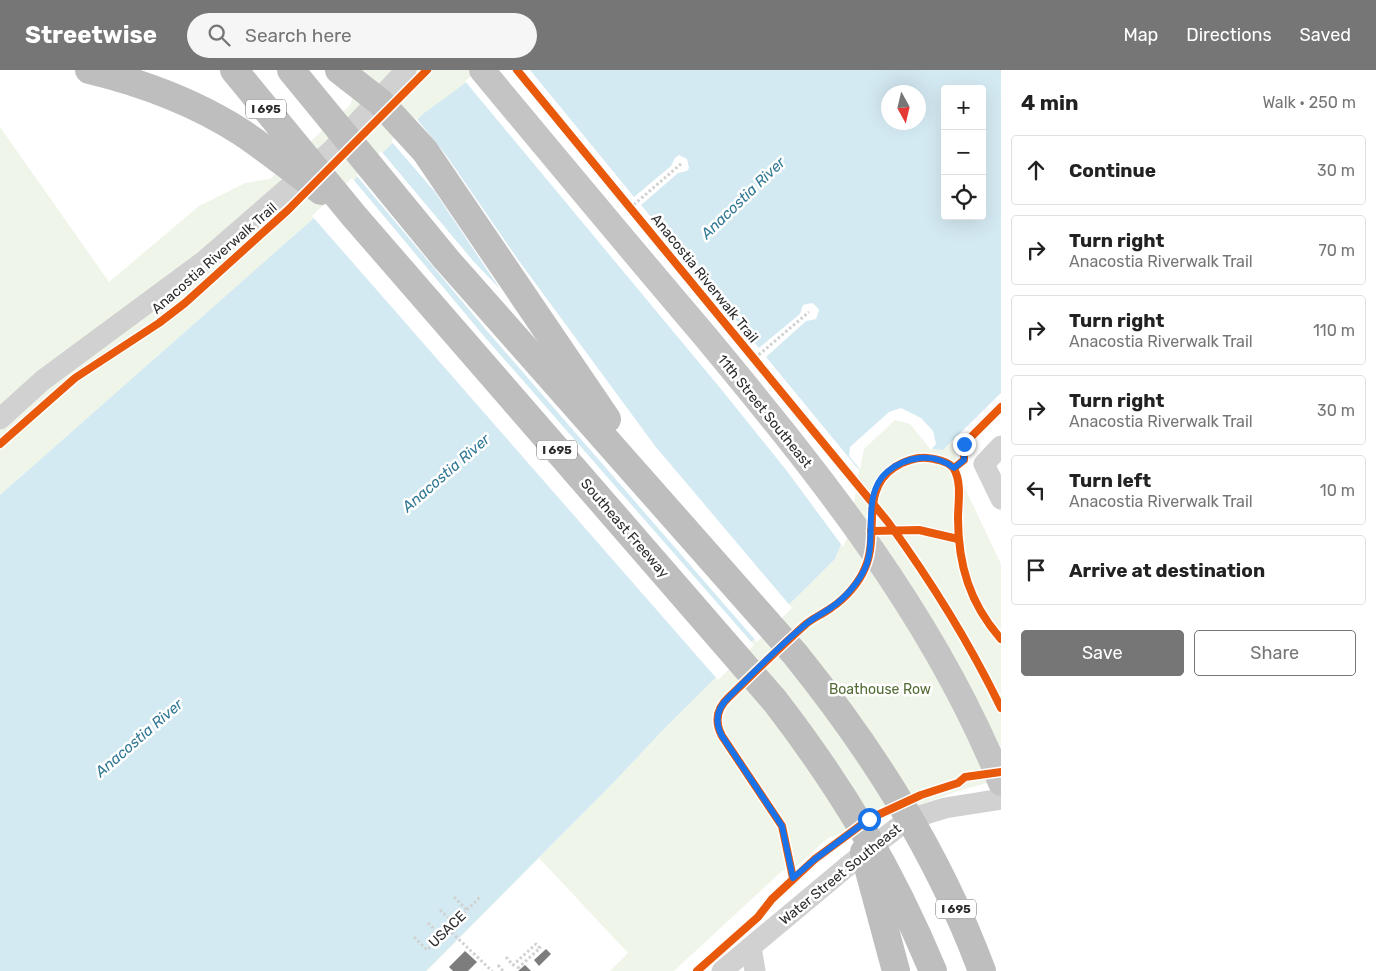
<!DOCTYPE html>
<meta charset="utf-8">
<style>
:root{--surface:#fff;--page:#f6f6f6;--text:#222;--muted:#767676;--line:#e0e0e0;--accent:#767676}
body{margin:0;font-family:Rubik,sans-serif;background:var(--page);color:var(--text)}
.controls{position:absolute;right:15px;top:15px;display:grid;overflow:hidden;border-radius:5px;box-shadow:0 5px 20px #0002}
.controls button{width:45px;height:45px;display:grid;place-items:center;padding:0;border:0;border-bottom:1px solid var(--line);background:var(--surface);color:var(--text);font:25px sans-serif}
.compass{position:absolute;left:881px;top:15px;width:45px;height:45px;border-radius:50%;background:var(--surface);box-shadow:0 5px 20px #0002;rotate:172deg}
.stop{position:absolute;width:15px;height:15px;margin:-11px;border:4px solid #1a73e8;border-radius:50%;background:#fff}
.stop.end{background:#1a73e8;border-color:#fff;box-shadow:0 1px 5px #0008}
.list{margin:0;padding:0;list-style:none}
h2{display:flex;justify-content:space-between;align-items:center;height:65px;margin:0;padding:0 20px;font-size:21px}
h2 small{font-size:16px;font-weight:400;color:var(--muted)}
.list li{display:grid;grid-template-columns:32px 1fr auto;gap:15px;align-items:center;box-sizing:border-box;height:70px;margin:0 10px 10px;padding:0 10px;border:1px solid var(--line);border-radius:5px}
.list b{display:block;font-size:19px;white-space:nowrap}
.list p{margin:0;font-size:16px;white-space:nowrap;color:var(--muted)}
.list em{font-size:16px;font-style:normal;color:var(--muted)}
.actions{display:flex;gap:10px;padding:15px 20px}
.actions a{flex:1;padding:11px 0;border:1px solid var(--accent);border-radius:5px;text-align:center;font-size:18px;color:var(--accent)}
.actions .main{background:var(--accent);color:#fff}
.icon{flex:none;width:28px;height:28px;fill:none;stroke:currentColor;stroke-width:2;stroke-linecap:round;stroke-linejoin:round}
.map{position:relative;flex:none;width:1001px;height:901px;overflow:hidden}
header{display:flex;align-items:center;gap:30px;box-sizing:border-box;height:70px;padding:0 25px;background:var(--accent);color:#fff}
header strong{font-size:24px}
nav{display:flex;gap:28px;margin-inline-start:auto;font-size:18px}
.search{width:350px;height:45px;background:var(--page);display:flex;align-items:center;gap:12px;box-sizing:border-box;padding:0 18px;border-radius:28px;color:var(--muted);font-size:19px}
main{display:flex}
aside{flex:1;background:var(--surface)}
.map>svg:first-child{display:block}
</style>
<header>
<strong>Streetwise</strong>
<div class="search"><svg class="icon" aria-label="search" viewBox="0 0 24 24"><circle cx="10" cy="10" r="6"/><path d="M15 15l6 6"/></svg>Search here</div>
<nav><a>Map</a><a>Directions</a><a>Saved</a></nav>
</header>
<main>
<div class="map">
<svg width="1001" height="901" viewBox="0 0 1001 901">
<rect width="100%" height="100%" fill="#fff"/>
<g fill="#f0f5e9">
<path d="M362,0H483L0,425V57L109,212L199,136L245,113L270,109L350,35Z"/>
<path d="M894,348L911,352L943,380L952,372L963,414L1001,494V709L958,721L828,768L796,797L782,801L674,901H610L628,883L539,788L427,901H426L615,711L662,661L835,489L862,378Z"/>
</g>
<path fill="#d4eaf3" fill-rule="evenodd" d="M483,0H1001V323L943,380L933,379L911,352L894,348L862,378L847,459L835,489L662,661L615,711L426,901H0V425L314,148L423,44ZM945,19H982V146H945ZM888,22H918V52H888Z"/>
<g fill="#fff">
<path d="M479,0H530L634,127L671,96L675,88L679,85L687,89L689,98L687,101L678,103L641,135L759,278L800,244L803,235L812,233L816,236L819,240L816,249L806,251L766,287L859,400L850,460L843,477L787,401L721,319L465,11Z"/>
<path d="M416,48L446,85L519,191L655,376L792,538L757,572L488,262L356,105L381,81L474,192L500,219L435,122L391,71Z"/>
<path d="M352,108L483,265L754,575L718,610L312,146Z"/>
<path d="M901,338L921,348L933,361L936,374L931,380L910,354L895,350L864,379L860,399L849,386L850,377L889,342Z"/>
</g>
<g fill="#7d7d7d">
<path d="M546,879L551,884L539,896L534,890Z"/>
<path d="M465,881L477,892L468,901H453L449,897Z"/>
<path d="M525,895L531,901H518Z"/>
</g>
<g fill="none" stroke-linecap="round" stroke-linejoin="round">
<g stroke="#d1d1d1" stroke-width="3" stroke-dasharray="2.5 2.5" stroke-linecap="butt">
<path d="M630,138L682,93"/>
<path d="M755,288L809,242"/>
<path d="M454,827L467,840"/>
<path d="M440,840L454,853"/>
<path d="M428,853L441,866"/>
<path d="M448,859L492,901"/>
<path d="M414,867L427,880L481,826"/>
<path d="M506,887L513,895L536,874L540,878L518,898L519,900"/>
<path d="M498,895L503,901"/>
</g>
<g stroke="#d1d1d1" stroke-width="21">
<path d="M0,349L43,310L204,191L265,138L332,80L406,0"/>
<path d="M1001,376L984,394L1001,429"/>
<path d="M751,877L755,901"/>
<path d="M722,901L849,795L902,754L913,748L945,738L1001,729"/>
</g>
<path stroke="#c4c4c4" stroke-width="26" d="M482,0C556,89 630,178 705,266C820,405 933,544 1001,713"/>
<g stroke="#bebebe" stroke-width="28">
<path d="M89,0C143,13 194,32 241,62C268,80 294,101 321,121"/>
<path d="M234,0L354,146L775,631C842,718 891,800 933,901"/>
<path d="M291,0L446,189L795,584C873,681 938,783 982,901"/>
<path d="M339,0L380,32L425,81L607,349"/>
<path d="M864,782L896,901"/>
</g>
<g stroke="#fff" stroke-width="11">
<g id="cycleway">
<path d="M517,0L888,452C931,511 969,572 1001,638"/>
<path d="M0,374L75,308L159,253L185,233L288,140L427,0"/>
<path d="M954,398L964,390V374L1001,337"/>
<path d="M871,461L919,460L958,469"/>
<path d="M793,808L782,756L722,666C714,651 717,638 729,627C754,603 779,578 806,554C813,548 823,544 831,538C845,529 859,513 865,498C880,465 859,420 895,397C905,391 915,387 927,388C936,389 949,391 954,399C962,413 958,433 958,448C958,495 970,534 1001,569"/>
<path d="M697,901L758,847L772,829L815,789L869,749L921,725L958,713L965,707L1001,702"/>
</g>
</g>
<use href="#cycleway" stroke="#e8590c" stroke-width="8"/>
</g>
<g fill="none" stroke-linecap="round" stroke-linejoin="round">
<path stroke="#1a73e8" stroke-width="6" d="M869,749L815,789L793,808L782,756L722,666C714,651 717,638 729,627C754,602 779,576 806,554C814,547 824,543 832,537C845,528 860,511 866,496C877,468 861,424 887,402C906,386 934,382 954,398L964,390V374"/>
</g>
<g text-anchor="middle" stroke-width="5" stroke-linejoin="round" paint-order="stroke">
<g fill="#fff" stroke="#6b6b6b" stroke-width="1">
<rect x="246" y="29.5" width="40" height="19" rx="4"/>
<rect x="537" y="370.5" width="40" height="19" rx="4"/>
<rect x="936" y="829.5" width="40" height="19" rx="4"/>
</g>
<g font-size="12" font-weight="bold" fill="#2c2c2c">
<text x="266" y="43">I 695</text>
<text x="557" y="384">I 695</text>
<text x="956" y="843">I 695</text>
</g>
<g font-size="14" fill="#2c2c2c" stroke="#fff">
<text transform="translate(214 188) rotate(-41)" y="5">Anacostia Riverwalk Trail</text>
<text transform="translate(705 208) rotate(51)" y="5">Anacostia Riverwalk Trail</text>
<text transform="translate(765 341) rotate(51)" y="5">11th Street Southeast</text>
<text transform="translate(625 458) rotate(49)" y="5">Southeast Freeway</text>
<text transform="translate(840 804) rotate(-39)" y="5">Water Street Southeast</text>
<text transform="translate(447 859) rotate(-44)" y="5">USACE</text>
</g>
<g font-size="14" fill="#546b36" stroke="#fff">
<text x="880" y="624">Boathouse Row</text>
</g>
<g font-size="15" font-style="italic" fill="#337995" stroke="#fff">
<text transform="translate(743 128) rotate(-44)" y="5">Anacostia River</text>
<text transform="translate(446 403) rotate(-41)" y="5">Anacostia River</text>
<text transform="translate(139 668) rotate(-41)" y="5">Anacostia River</text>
</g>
</g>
</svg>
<div class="controls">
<button>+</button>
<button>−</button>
<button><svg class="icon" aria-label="locate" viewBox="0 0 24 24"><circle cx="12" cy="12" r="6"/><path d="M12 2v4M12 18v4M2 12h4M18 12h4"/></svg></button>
</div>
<svg class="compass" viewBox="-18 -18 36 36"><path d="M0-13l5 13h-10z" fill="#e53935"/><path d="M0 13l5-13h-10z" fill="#767676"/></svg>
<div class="stop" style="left:869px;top:749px"></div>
<div class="stop end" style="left:964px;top:374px"></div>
</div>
<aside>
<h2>4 min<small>Walk · 250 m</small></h2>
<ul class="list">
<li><svg class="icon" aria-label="ahead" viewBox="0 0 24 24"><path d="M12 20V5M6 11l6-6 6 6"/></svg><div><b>Continue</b></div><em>30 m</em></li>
<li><svg class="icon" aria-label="right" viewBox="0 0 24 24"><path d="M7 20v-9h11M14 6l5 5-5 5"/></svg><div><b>Turn right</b><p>Anacostia Riverwalk Trail</p></div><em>70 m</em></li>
<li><svg class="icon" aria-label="right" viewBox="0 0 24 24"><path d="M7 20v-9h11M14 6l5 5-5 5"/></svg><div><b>Turn right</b><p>Anacostia Riverwalk Trail</p></div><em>110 m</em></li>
<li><svg class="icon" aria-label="right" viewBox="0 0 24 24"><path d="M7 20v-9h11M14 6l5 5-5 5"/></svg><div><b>Turn right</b><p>Anacostia Riverwalk Trail</p></div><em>30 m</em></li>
<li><svg class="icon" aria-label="left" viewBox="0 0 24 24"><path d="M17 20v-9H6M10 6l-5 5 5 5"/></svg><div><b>Turn left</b><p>Anacostia Riverwalk Trail</p></div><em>10 m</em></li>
<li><svg class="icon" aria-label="arrive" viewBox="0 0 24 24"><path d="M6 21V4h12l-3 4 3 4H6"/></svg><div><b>Arrive at destination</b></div></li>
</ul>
<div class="actions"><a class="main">Save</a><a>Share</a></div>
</aside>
</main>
